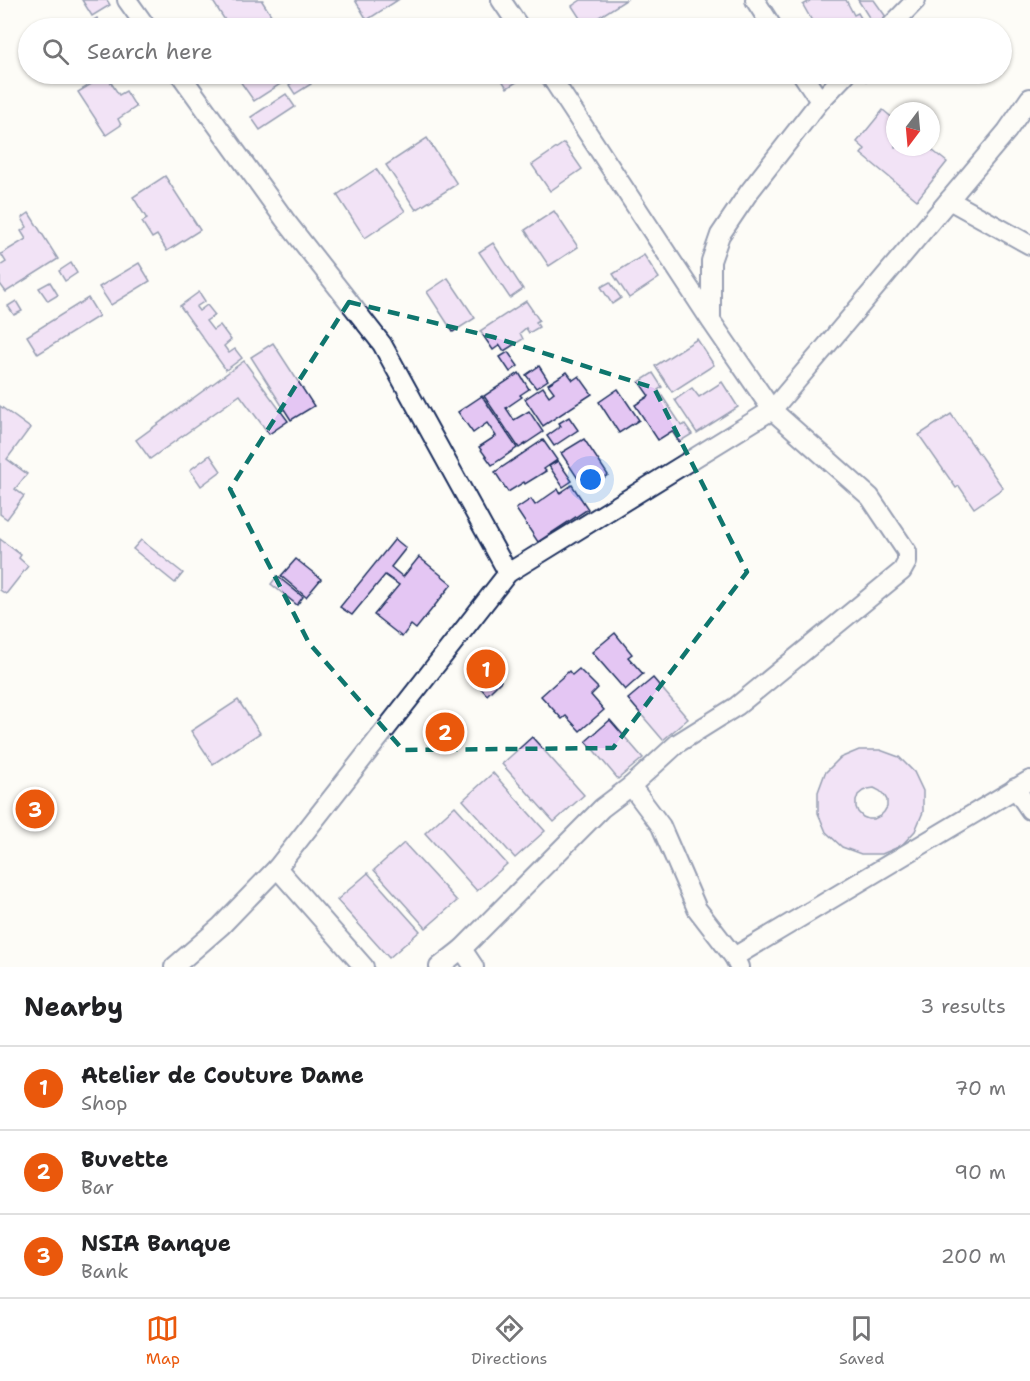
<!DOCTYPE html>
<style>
:root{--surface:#fff;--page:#f6f6f6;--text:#202124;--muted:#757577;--line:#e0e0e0;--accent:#ea580c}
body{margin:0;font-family:"Shantell Sans",sans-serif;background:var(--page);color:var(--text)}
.compass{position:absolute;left:886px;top:102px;width:54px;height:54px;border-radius:50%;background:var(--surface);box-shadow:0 2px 4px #0004;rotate:196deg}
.you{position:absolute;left:591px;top:480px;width:21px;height:21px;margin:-15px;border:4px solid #fff;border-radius:50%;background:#1a73e8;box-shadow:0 0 0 9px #1a73e833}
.badge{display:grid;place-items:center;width:39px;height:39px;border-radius:50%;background:var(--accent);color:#fff;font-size:20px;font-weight:700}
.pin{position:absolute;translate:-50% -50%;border:3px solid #fff;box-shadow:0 2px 6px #0006}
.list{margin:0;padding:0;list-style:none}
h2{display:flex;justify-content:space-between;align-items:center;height:78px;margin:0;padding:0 24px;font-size:26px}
h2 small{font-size:20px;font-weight:400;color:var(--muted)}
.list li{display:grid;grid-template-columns:39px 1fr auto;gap:18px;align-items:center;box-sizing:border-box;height:84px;padding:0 24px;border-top:2px solid var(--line)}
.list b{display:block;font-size:22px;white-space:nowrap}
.list p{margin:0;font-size:20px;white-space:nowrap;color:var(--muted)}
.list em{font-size:20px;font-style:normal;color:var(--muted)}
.icon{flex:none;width:33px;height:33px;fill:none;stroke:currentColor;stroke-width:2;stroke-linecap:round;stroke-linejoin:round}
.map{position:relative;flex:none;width:1030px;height:967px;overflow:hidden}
.search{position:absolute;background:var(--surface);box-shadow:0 2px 4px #0004;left:18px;right:18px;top:18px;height:66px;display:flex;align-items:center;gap:15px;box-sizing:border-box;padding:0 21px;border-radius:33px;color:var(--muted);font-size:22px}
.sheet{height:330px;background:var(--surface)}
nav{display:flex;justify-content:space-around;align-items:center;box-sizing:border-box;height:84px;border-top:2px solid var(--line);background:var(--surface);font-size:16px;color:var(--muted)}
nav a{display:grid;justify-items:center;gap:3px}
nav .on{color:var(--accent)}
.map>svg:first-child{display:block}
</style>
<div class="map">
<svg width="1030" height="967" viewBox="0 0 1030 967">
<rect width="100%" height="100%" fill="#fdfcf7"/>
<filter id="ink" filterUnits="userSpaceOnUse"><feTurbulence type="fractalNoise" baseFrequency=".0167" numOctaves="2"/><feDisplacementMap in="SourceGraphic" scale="12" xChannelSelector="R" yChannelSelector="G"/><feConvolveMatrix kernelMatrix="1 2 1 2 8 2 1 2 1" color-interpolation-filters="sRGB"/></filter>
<g filter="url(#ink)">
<g fill="#e4c6f3" stroke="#1b2f5e" stroke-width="1.5" fill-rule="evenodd">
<path d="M82,0H107L110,5L92,16Z"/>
<path d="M212,0H263L262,1L275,21L263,28H230Z"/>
<path d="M355,0H398L367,20Z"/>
<path d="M581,0H626L585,26L572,6Z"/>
<path d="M811,0H846L854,15L858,13L867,28H816L803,5Z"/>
<path d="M858,0H874L889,21L875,27Z"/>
<path d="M97,18L103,28H80Z"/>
<path d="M235,74H296L254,101Z"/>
<path d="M305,74L311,84L295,94L289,85Z"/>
<path d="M307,74H317L319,77L313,82Z"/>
<path d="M498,74H527L528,75L507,88Z"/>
<path d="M857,74H872L866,81Z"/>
<path d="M106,75L119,95L126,91L136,107L118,119L121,125L106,135L78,92Z"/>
<path d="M286,94L295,107L260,130L251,117Z"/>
<path d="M883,110L895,120V147H928L947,162L917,200L861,154L865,149L857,142Z"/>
<path d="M427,138L457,184L416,210L386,165Z"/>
<path d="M564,143L582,169L550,191L532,165Z"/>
<path d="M376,169L405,211L365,238L337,195Z"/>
<path d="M165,176L200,230L167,251L157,235L152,238L142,222L147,219L133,197Z"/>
<path d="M554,211L578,247L549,266L525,230Z"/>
<path d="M29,213L58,259L6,292L0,284V266L6,262L1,254L26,239L21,231L27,227L22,218Z"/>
<path d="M493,243L523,289L510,298L479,252Z"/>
<path d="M644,255L659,278L629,298L613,274Z"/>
<path d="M71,263L77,273L65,281L59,271Z"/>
<path d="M139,263L150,281L111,305L99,287Z"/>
<path d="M448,278L475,318L453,332L427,292Z"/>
<path d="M50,282L58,295L48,301L39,288Z"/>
<path d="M610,282L621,298L612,304L601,287Z"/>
<path d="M199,292L205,301L196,307L199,311L207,305L215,315L206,321L213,330L220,325L231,340L224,346L229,353L235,349L242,358L226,370L180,306Z"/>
<path d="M88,298L99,316L38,354L27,336Z"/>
<path d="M16,301L22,311L14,315L8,306Z"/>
<path d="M526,301L539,320L536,322L539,327L529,333L526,328L520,333L523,339L504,351L500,345L493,350L480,331Z"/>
<path d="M697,339L714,365L672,392L655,366Z"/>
<path d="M273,343L314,406L291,420L251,357Z"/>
<path d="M508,352L518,366L510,372L500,357Z"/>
<path d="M244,361L288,421L269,434L240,395L150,459L136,440Z"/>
<path d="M539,366L548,380L536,388L526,375Z"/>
<path d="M567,372L573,380L579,376L592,394L543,426L525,399L543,387L549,396L554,392L548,384Z"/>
<path d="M519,373L529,389L520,395L522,397L506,408L514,420L529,411L543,432L519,448L484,396Z"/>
<path d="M653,373L662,387L658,390L682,426L685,424L692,434L679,442L672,431L658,440L635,405L649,396L639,382Z"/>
<path d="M722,382L738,407L697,433L675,400L692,388L699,397Z"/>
<path d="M618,389L639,420L619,433L599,402Z"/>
<path d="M482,396L517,448L492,465L479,447L496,436L487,423L473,433L458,412Z"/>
<path d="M0,406L30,428L7,459L27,474L15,489L24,496L7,519L0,514Z"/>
<path d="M951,414L1003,488L974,508L959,486L956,488L919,435Z"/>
<path d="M569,417L578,430L554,446L547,436L561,426L559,423Z"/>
<path d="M584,439L608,475L585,489L561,453Z"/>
<path d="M543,440L557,460L544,469L546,471L525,484L524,482L508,492L495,472Z"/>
<path d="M210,455L221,471L201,486L190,470Z"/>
<path d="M558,461L572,481L563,487L549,466Z"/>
<path d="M572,485L588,509L538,542L516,509L531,499L535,505L558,489L560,493Z"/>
<path d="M0,539L21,555L19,558L28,566L6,594L0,590Z"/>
<path d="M395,539L406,548L391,567L403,577L419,557L452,584L416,629L411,625L402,637L374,615L399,585L385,575L352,615L340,607Z"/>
<path d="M141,540L183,573L175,583L133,549Z"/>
<path d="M296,559L321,579L306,597L281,576Z"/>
<path d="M277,576L303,597L297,605L271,584Z"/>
<path d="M615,633L632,654L628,657L643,674L625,690L592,652Z"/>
<path d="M485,664L501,681L487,695L471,677Z"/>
<path d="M579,669L598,688L591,695L604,710L580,731L566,716L562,719L541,696L569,671L572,675Z"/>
<path d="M653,678L688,719L663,740L628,699Z"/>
<path d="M238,700L260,733L213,764L191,731Z"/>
<path d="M610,720L643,758L618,779L586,741Z"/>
<path d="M532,737L584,795L554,822L502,764Z"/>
<path d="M859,750H880L899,757L914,772L923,791V812L915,831L901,846L882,854H861L842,847L826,832L818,813V792L825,773L840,758ZM874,788L880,791L884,795L887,800V807L884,812L880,816L874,819H868L863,817L858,812L856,807V801L858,795L863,791L868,789Z"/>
<path d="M493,773L545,831L515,858L463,800Z"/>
<path d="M455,806L507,864L477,891L425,833Z"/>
<path d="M404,843L457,901L426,928L374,870Z"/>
<path d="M368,873L420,931L389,958L337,900Z"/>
</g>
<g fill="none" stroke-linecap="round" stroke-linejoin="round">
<g stroke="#1b2f5e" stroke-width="22">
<g id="minor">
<path d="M127,0L147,28"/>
<path d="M501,0L520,28"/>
<path d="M755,0L773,28"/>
<path d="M889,28L916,0"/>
<path d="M180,74L285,220L382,344L508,573"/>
<path d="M549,74L711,321L772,410L870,497L907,552V562L902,571L737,706L678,743L631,786"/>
<path d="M802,74L820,101"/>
<path d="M949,200L1030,245"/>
<path d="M711,320V261L720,235L749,192L820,101L846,74"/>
<path d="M1015,788L1030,810"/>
<path d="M277,868L364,967"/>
<path d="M462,949L474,967"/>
<path d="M734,957L1030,780"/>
<path d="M174,967L221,926L277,868L508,573L772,410L833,338L1007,131L1030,98"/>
<path d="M439,967L462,949L602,808L631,786L661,826L697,909L734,957L739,967"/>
</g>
</g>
<use href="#minor" stroke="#fdfcf7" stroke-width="18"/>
</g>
</g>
<path d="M0 0H1030V967H0ZM349,302L493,337L654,388L747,572L613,748L403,750L309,643L230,489Z" fill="#fdfcf7" fill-opacity=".55" fill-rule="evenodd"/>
<path fill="none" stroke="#0f766e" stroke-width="4.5" stroke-dasharray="12 8" stroke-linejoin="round" d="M349,302L493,337L654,388L747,572L613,748L403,750L309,643L230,489Z"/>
</svg>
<svg class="compass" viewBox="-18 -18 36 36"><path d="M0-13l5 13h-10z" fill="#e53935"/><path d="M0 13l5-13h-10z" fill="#757577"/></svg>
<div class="you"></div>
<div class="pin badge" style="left:486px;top:669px">1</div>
<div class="pin badge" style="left:445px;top:732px">2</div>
<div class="pin badge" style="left:35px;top:809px">3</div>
<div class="search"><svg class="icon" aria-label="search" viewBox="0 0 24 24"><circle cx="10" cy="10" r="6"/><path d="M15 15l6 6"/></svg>Search here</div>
</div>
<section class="sheet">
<h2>Nearby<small>3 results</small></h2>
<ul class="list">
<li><span class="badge">1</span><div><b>Atelier de Couture Dame</b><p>Shop</p></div><em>70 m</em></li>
<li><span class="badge">2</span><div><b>Buvette</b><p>Bar</p></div><em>90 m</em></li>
<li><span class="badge">3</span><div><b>NSIA Banque</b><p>Bank</p></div><em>200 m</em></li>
</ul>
</section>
<nav>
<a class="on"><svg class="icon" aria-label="map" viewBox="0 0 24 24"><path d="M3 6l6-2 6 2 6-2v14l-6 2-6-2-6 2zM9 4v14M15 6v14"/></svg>Map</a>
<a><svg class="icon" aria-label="directions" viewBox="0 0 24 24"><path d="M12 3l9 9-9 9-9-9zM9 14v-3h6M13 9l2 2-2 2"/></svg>Directions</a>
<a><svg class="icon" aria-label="saved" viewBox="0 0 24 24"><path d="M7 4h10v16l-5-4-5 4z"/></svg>Saved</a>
</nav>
